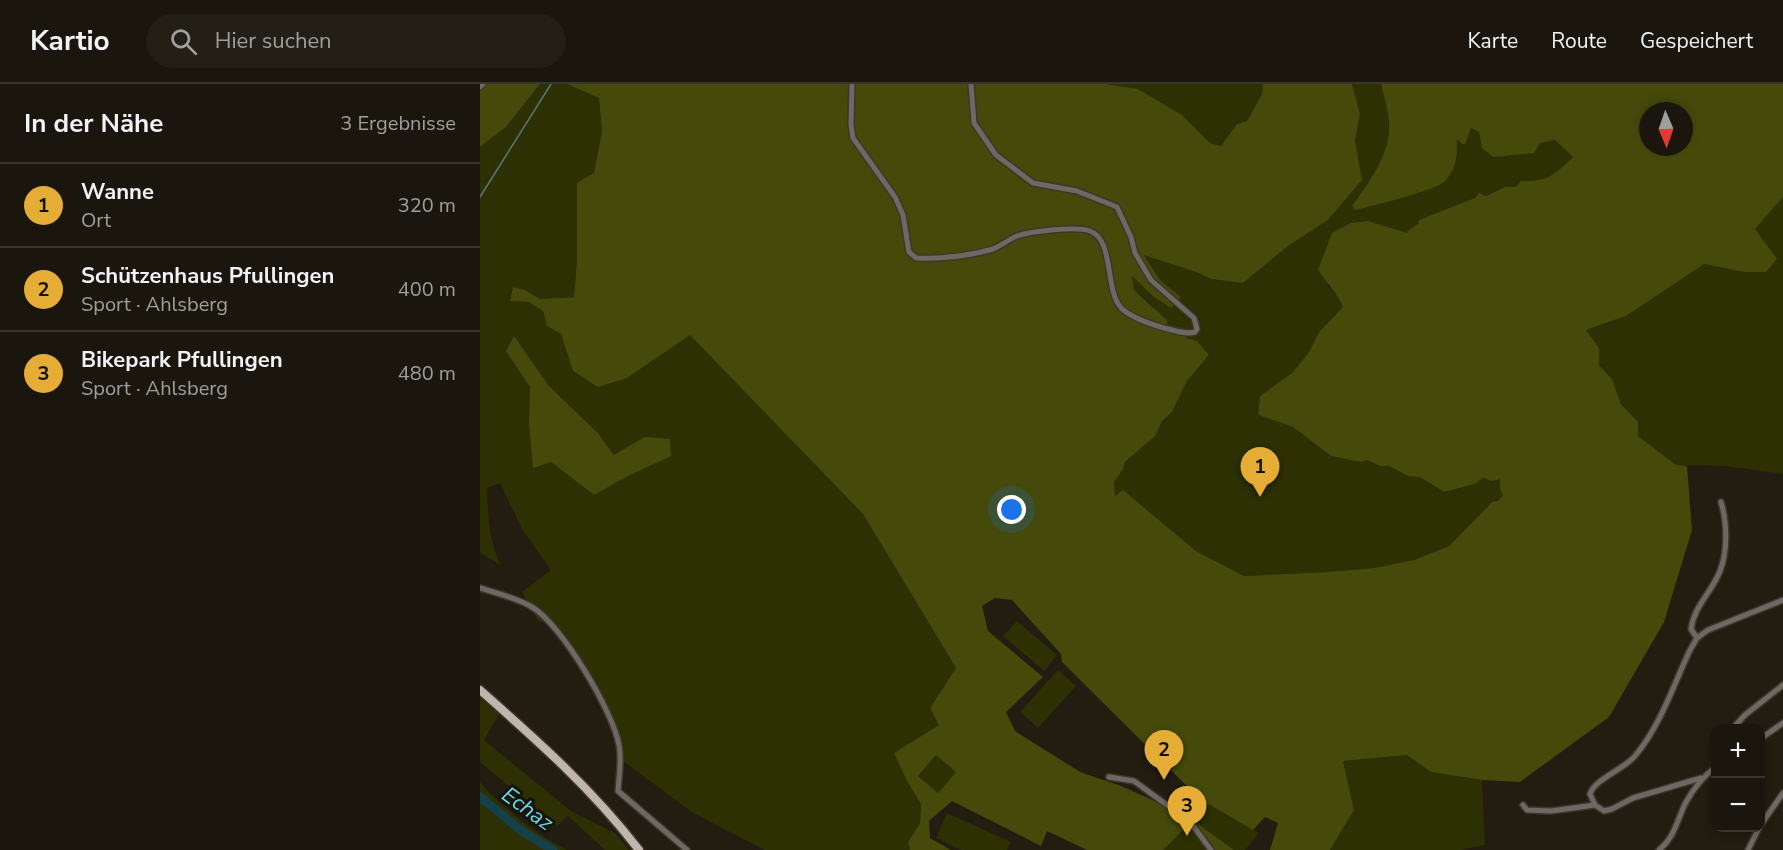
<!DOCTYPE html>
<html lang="de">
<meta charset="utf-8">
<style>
:root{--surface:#1a150d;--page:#231e16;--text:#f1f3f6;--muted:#9f9f9d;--line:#38342e;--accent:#e5ad35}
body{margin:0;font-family:"Nunito Sans",sans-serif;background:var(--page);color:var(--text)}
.controls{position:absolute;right:18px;bottom:18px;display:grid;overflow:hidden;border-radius:12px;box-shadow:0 3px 9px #0003}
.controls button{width:54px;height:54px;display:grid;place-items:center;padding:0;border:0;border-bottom:2px solid var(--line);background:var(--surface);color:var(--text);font:30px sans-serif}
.compass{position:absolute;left:1159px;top:18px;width:54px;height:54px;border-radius:50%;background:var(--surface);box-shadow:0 3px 9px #0003;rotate:178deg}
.you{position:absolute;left:532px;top:426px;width:21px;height:21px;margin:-15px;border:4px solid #fff;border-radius:50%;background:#1a73e8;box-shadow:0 0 0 9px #1a73e833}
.badge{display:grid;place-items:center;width:39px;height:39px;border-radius:50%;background:var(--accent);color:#111;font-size:20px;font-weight:700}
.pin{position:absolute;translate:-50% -50px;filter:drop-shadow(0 2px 3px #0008)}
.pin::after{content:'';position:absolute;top:32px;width:21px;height:18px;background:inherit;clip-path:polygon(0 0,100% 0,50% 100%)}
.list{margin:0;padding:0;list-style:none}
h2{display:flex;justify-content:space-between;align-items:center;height:78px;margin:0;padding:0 24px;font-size:26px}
h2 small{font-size:20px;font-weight:400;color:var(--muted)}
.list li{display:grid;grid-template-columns:39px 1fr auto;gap:18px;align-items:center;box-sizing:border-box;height:84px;padding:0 24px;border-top:2px solid var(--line)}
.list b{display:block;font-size:22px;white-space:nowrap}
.list p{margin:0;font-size:20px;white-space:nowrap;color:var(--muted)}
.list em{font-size:20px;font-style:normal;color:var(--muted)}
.icon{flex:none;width:33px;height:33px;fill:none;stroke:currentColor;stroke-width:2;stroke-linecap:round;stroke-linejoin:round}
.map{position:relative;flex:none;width:1303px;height:766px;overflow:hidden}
header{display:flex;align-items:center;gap:36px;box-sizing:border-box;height:84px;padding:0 30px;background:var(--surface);border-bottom:2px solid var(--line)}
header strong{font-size:28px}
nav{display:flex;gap:33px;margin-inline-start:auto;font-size:21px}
.search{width:420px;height:54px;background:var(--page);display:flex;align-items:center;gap:15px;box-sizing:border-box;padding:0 21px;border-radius:33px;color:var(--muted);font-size:22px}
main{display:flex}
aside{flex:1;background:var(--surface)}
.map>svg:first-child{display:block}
</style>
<header>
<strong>Kartio</strong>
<div class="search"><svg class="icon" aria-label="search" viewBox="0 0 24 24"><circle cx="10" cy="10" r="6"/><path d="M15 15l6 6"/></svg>Hier suchen</div>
<nav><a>Karte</a><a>Route</a><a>Gespeichert</a></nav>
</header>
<main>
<aside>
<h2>In der Nähe<small>3 Ergebnisse</small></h2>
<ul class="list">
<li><span class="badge">1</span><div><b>Wanne</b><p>Ort</p></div><em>320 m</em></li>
<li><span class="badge">2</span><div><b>Schützenhaus Pfullingen</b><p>Sport · Ahlsberg</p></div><em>400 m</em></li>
<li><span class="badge">3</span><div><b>Bikepark Pfullingen</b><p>Sport · Ahlsberg</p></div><em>480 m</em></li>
</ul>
</aside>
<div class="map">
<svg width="1303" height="766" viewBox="0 0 1303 766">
<rect width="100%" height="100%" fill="#221c11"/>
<g fill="#2c3003" fill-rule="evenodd">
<path d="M60,0H87L119,14L122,47L97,176L94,213L60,215L45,206L33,203L30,217L49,218L63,227L67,242L81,250L93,287L147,294L210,250L383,430L476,584L450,624L460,641L414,669L427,697L441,720L440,739L428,758L430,766H285L213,729L143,677L139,676V663L114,601L70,539L58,537L42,508L71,486L42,445L20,399L7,404C8,431 9,458 21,481L0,469V63L26,43ZM34,252L69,302L118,349L150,391L114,411L71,378L49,339L50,303Z"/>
<path d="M617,0H783L782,10L767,37L757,40L741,62L730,59L702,31L658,5Z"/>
<path d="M872,0H901C904,14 909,28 909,42C910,71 888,99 872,122L889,123L963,99L978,68L977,54L991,44L999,48L1002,64L1060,59L1075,56L1093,73C1074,92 1070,98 1042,97L1036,103H1025L1006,112L999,109L995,114L929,146L927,149L921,148L847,201L860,214L863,223L839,248L829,268L813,288L780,312L778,331L813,343L851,372L887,376L900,382H909L928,392L940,393L964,408L995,400L1004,394L1020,395V405L1024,413L1013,417L969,462L934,476L894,484L847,488L764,492L716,467L643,406L635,413L634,398L643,385L645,378L675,352L682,337L692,328L707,297L729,271L706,254L687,243L671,220L654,206L652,190L674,213L691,224L701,213L680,196L664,170L716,188L731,195L763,199L808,162L848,136L882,96L875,57L880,30Z"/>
<path d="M1303,113V390L1245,382L1196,381L1158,352V338L1141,320L1132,295L1119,281V264L1106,246L1146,232L1224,180L1264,188L1296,175L1275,145Z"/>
<path d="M537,537L577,571L564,587L523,552Z"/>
<path d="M578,586L596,602L558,644L540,628Z"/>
<path d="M0,614L19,630L4,656L91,727L135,749L149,766H125L88,732L77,742L0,678Z"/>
<path d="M456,671L476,688L458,709L438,692Z"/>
<path d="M927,671L951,688L1002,696L1005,761L980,766H850L874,726L863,677Z"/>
<path d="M0,698C20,722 58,752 87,766H0Z"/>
<path d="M720,715L779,749L765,766H754L706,731Z"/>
<path d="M467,729L531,758L527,766H481L456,754Z"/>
<path d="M708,741L727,766H683Z"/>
</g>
<g fill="#454a0b" fill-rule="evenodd">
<path d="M0,0H60L26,43L0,63Z"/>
<path d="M87,0H625L658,5L702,31L730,59L741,62L757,40L767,37L782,10L783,0H872L880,30L875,57L882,96L848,136L808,162L763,199L731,195L716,188L664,171L680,196L701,213L691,224L674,213L652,192L654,206L687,236V243L706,247V254L717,257L729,271L707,297L692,328L682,337L675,352L645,378L643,385L634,398L635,412L643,406L716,467L764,492L847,488L894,484L934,476L969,462L1013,417H1017L1023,412L1020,405V395L1012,397L1004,394L995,400L964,408L940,393L928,392L909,382H900L887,376L881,378L851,372L813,343L778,331L780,312L813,288L829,268L839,248L863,223C858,210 846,198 838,186L852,149L871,139L888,137L927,149L929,146L938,140L939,136L995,114L999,109L1006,112L1025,103H1036L1041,97C1068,98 1074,91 1093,73L1075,56L1060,59L1054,69L1013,73L1002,64L999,48L991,44L985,60H982L977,55C978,70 976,87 964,98C956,106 889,123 875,126L872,122C888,99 910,71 909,42C909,28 904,14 901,0H1303V113L1275,145L1297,175L1286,188H1264L1224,180L1146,232L1106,246L1119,264V281L1132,295L1141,320L1158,338V352L1196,381L1207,382L1212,446L1184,538L1129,633L1040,698L1002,696L951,688L927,671L863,677L874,726L850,766H790L798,739L785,733L773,746L720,715L582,578L581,570L532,516L515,514L502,522L508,547L563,593L526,628L535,647L600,688L641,702L706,731L754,766H727L708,741L683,766H607L567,747L561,762L472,717L449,737L450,754L471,766H430L428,758L440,739L441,720L427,697L414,669L459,641L450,624L476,584L383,430L210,251L147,294L118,303L93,287L81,250L67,242L63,227L49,218L30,217L33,203L45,206L60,215L94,213L97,176V99L114,89L122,47L119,14ZM1168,27H1204V63H1168ZM456,671L476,688L458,709L438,692Z"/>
<path d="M34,252L69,302L118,349L134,371L165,353L190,355L191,372L150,391L114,411L71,378L53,384L49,339L50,303L26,267Z"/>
</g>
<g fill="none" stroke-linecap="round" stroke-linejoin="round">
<path stroke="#59767a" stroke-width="1.5" d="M0,113L71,0"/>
<path stroke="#154048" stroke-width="9" d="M0,713L42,747L73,766"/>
<g stroke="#3c362b" stroke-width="8">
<g id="minor">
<path d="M372,0L371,41L373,54L415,113L423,131L429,168L436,174C461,175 489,172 513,165C521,162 529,155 537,152C552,147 596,142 610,147C635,156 624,207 642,225C653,234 670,240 684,244C694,246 705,251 715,248L717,245L714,234L671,196L655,169L651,153L637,123L597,107L553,99L516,71L494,39L491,0"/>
<path d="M0,3L3,0"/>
<path d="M0,504C17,509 37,514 52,523C81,540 133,627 139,661C142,675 139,692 138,707L207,766"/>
<path d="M1217,554L1211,545C1214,522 1232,508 1240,487C1248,467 1247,438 1241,418"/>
<path d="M1253,644L1265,631L1303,601"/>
<path d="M1280,655L1303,639"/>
<path d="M629,693L654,697L691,724L711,739L731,766"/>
<path d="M1221,694L1153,714L1132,725L1124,727L1115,721L1110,710C1114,696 1144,685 1155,672C1180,642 1193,603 1209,568L1217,554L1228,546L1303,516"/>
<path d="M1043,721L1047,726L1071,727L1115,721"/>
<path d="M1280,742L1303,709"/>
<path d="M1179,766C1194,754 1197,737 1205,720C1213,705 1222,693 1236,683"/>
<path d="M1268,766L1279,744"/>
</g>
</g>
<g stroke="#3c362b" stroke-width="11">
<path id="primary" d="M0,606C57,656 113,706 159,766"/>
</g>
<use href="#minor" stroke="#6d6863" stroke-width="5"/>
<use href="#primary" stroke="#c0b4ac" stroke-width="8"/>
</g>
<g text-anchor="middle" stroke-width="6" stroke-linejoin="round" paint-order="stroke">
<g font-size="22" font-style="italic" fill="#63dbf2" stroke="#181309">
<text transform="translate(48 724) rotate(36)" y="8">Echaz</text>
</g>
</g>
</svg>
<div class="controls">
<button>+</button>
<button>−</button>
</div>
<svg class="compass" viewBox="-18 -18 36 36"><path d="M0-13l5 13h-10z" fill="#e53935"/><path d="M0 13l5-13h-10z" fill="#9f9f9d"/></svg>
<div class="you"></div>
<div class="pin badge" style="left:780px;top:413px">1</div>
<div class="pin badge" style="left:684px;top:696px">2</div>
<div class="pin badge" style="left:707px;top:752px">3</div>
</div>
</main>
